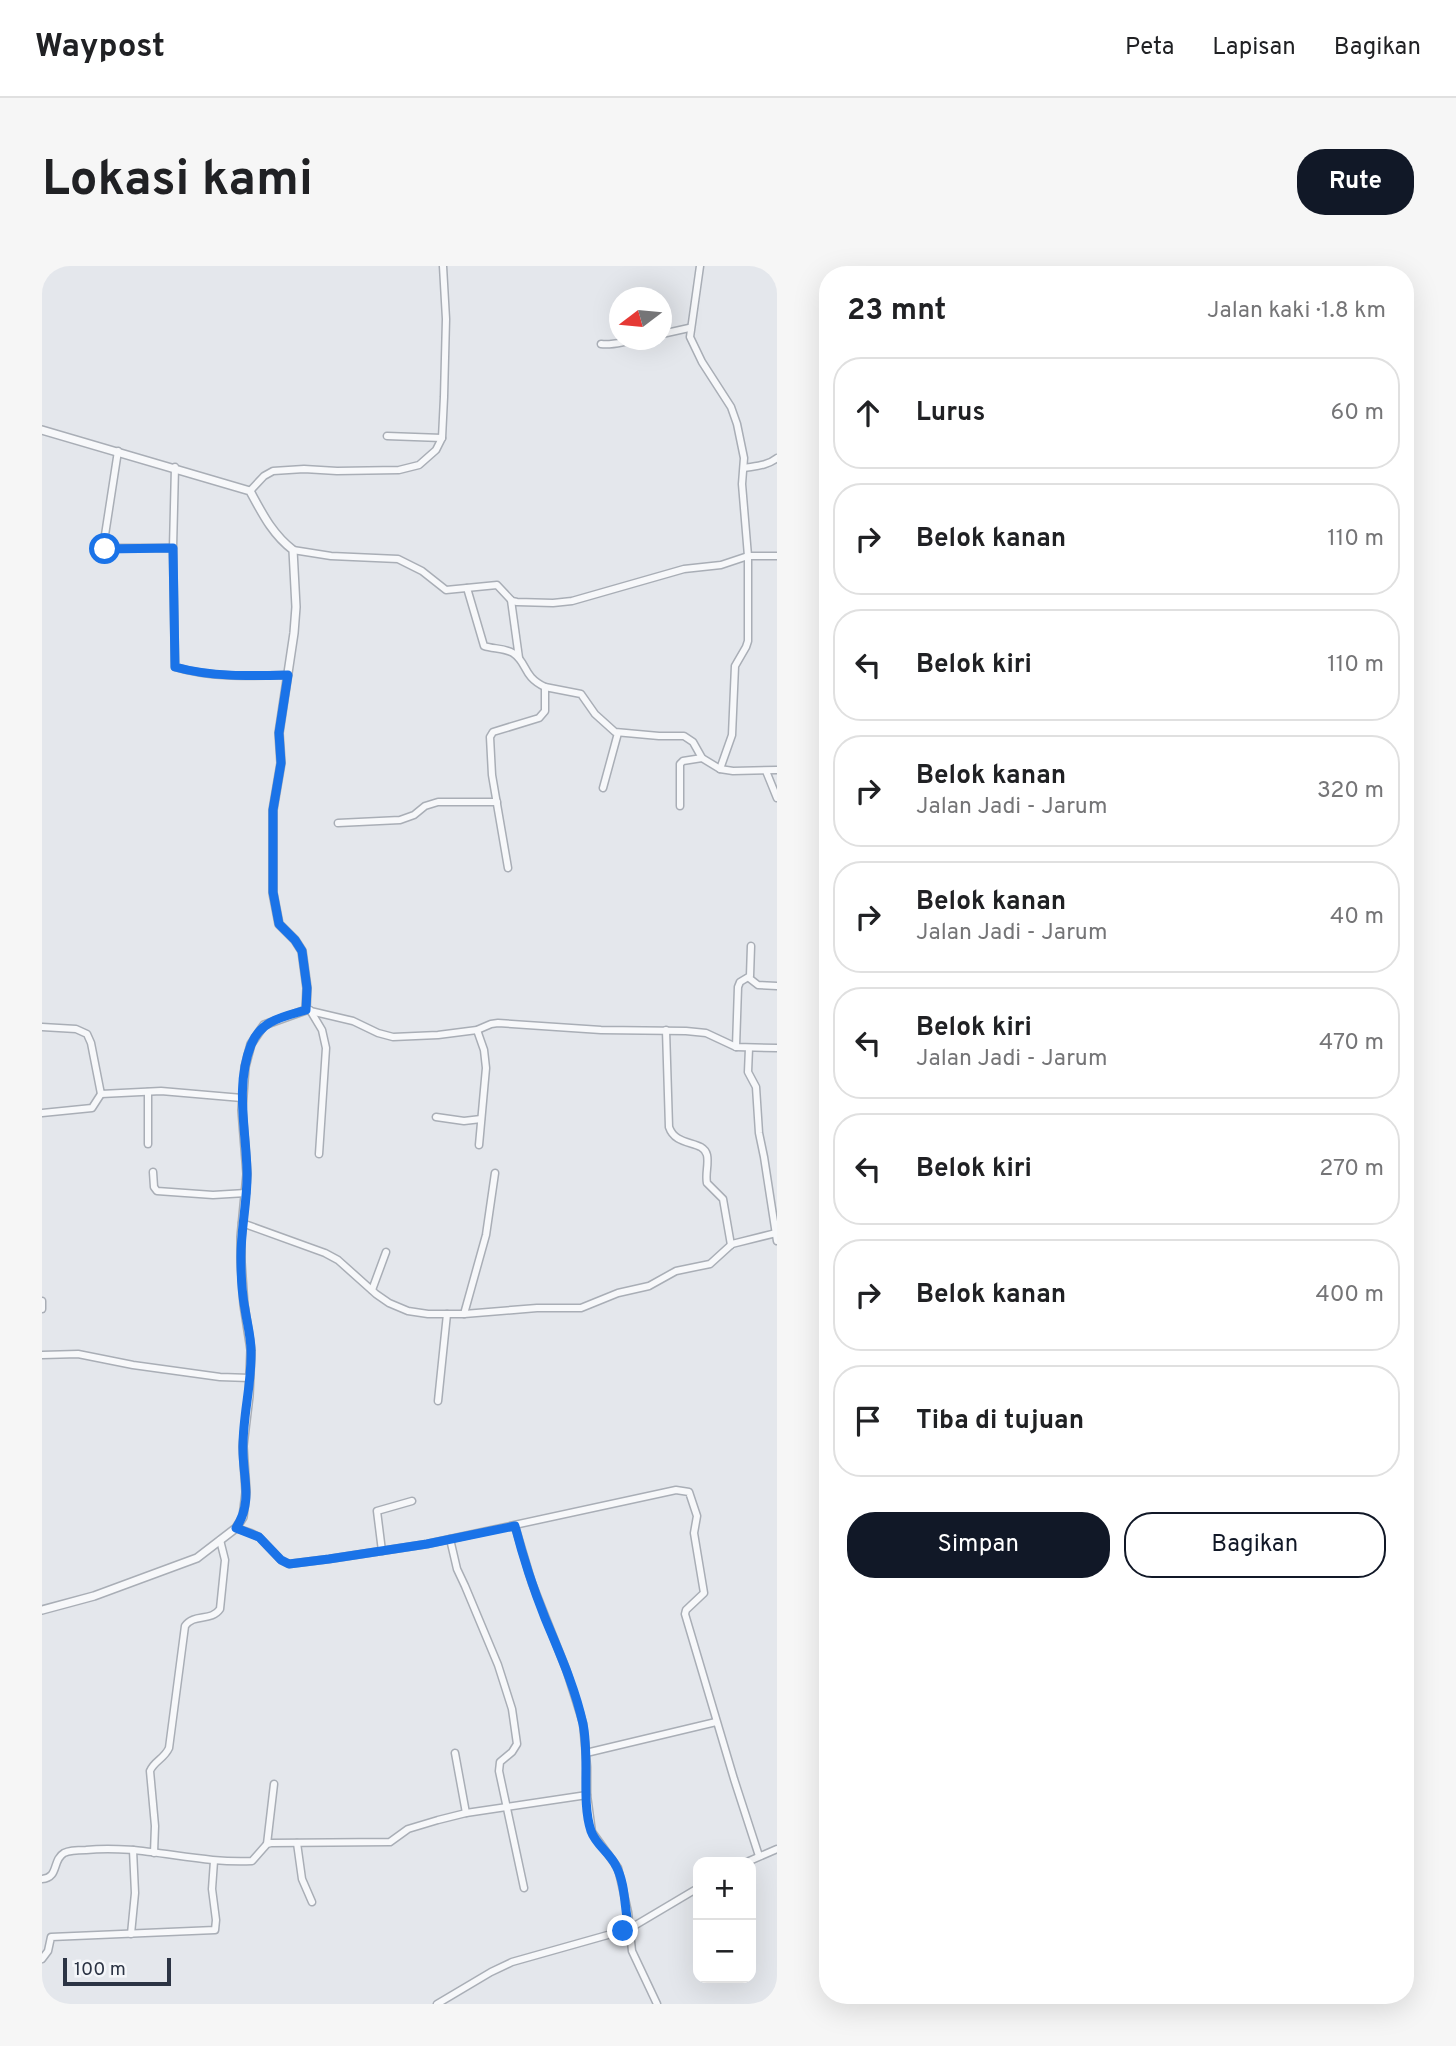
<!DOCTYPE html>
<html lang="id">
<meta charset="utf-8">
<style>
:root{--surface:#fff;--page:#f6f6f6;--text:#202124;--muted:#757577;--line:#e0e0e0;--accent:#111827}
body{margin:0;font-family:Overpass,sans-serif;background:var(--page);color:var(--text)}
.controls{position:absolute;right:21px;bottom:21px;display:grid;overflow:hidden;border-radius:14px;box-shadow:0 7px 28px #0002}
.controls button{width:63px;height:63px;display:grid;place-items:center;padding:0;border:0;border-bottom:2px solid var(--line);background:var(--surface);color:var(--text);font:35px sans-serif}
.compass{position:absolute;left:567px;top:21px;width:63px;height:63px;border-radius:50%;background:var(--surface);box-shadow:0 7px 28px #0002;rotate:254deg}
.scale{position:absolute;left:21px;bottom:18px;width:108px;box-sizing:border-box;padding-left:7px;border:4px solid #2c3444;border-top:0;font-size:19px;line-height:24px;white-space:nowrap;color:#2c3444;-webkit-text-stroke:5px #f4f6f9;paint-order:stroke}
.stop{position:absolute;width:21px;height:21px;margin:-16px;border:5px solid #1a73e8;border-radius:50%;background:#fff}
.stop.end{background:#1a73e8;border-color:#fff;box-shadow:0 2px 7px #0008}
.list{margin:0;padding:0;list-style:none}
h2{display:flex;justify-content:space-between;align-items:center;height:91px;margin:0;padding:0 28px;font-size:30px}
h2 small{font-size:23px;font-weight:400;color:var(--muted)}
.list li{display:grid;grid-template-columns:46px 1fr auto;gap:21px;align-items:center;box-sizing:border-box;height:112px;margin:0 14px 14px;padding:0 14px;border:2px solid var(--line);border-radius:28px}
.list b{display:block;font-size:26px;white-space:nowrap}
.list p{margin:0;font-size:23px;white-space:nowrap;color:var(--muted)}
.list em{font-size:23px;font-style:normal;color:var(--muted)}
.actions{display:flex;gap:14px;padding:21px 28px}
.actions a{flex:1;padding:16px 0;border:2px solid var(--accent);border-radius:28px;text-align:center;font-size:24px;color:var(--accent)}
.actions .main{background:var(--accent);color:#fff}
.icon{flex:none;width:38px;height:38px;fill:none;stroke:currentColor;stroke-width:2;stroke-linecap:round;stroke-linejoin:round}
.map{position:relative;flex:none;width:735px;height:1738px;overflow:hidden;border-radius:28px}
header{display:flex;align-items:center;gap:42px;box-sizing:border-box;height:98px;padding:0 35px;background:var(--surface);border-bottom:2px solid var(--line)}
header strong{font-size:33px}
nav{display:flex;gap:38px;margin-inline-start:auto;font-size:24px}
.intro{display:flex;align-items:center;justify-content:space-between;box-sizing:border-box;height:168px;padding:0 42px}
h1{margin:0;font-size:49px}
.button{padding:18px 32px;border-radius:28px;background:var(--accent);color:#fff;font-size:24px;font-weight:700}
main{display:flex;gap:42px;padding:0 42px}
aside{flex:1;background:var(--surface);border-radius:28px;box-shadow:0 7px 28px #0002}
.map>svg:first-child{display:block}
</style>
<header>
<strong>Waypost</strong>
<nav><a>Peta</a><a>Lapisan</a><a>Bagikan</a></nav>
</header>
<div class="intro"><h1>Lokasi kami</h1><a class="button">Rute</a></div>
<main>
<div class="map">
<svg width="735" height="1738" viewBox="0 0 735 1738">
<rect width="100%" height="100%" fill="#e4e7ec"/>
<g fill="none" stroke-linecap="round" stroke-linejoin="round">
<g stroke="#a9aeb6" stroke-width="9">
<g id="minor">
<path d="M658,0L648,71L660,96L689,141L695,158L702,192L700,218L706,290V375L704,381L693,400L690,469L678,503"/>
<path d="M620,68L647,62"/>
<path d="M559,78C572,80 584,74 597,74"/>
<path d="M345,170L400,172"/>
<path d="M76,185L61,282H131"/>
<path d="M133,201L131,282L133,401C169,412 208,410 246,409"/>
<path d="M702,202C713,200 725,200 735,192"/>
<path d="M208,225L222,210L231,205L262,203L295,205L357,204L377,199L394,184L400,172L402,131L404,53L401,0"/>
<path d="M251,284L289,290L356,293L380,305L404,324L455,319L470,335L475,336L511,337L530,335L642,303L679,299L706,290H735"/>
<path d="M425,322L442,380C451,383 462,382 471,387C486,397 480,410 503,421"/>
<path d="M469,334L477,392"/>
<path d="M724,505L735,532"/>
<path d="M561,522L576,467"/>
<path d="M638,540V498L641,495L660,492"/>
<path d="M296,557L358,554L372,549L383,540L396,536H455"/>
<path d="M466,602L450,509L448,471L451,466L497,452L503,445V421L539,428L553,448L573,466L617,470H642L651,476L660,492L678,503L691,505L735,504"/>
<path d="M707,712L716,719L735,720"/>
<path d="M264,744L311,755L336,767L351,771L396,769L435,764L449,758L456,757L559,764L644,765L664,767L694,781L735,782"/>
<path d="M268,744L280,764L284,782L277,888"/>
<path d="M0,761L34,763L45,768L49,777L59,828L119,825L200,832"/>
<path d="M435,764L442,784L444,802L437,879"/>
<path d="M624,764L627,861C634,882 661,873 665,889C667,898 663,908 665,917L681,933L689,979"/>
<path d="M694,781L696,721L698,716L708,710L709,680"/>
<path d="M707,782L706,806L714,821L717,867L722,891L735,975"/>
<path d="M106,826V878"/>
<path d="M0,847L50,842L59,828"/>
<path d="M394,851L422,855L439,853"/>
<path d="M111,906L112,921L115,925L171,929L204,927"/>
<path d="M200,957L283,987L296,994L334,1028L347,1037L366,1045L386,1048H422L495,1042H539L576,1027L607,1020L634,1005L668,998L690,978L734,967"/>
<path d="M330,1024L344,986"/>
<path d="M0,1035V1043"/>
<path d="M422,1048L444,969L453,907"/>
<path d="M0,1089L36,1088L91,1099L178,1111L208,1112"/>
<path d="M396,1135L405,1048"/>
<path d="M473,1260L490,1317L524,1403L541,1457L545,1501V1529"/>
<path d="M194,1262L209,1267L217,1271L239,1294L247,1298L287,1293L385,1278L634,1224L647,1226L655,1250L652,1267L662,1327L644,1344L643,1348L692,1513L717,1590"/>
<path d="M408,1273L415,1303L423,1320L456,1399L470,1443L475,1478L470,1486L458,1496L457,1505L482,1622"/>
<path d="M340,1285L335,1245L370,1235"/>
<path d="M413,1487L424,1547"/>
<path d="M544,1487L674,1456"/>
<path d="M255,1577L260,1613L270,1636"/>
<path d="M225,1578L232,1518"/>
<path d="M112,1587L113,1560L108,1505C112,1495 122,1493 127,1482L143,1360C152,1347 169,1356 178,1343L183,1294L178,1274"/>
<path d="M705,1596L735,1583"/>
<path d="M0,1613C17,1612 10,1594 22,1587C28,1584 37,1584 44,1584C99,1578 154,1598 210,1595L225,1578L229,1577L348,1576L366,1563L396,1554L424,1547L545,1529L550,1566L576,1602L586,1646L590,1685L615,1738"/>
<path d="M89,1668L93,1627L91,1584"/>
<path d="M0,1693L6,1685L9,1671L173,1664L174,1654L170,1623L172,1595"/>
<path d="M395,1738L449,1706L470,1696L587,1663L656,1622"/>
</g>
</g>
<g stroke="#a9aeb6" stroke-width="10">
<path id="tertiary" d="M0,164L208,225C220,247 230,268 251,284L254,341L252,367L237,467L239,497L231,544V627L237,658L253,674L260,685L265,722L264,744L222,759L209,778L203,801L200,844L205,908L199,971V996L202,1039L209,1084L207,1130L201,1180L204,1226L201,1251L194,1262L155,1292L52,1330L0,1344"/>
</g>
<use href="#minor" stroke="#f7f8fa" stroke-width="6"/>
<use href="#tertiary" stroke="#f7f8fa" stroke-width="7"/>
</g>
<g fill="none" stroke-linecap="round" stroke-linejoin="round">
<path stroke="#1a73e8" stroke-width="9" d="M63,283L131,282L133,401C169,411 208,410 246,409L237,467L239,497L231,544V626L237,658L253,674L260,685L265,722L264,744C241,751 219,754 209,779C193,820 204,863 205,905C206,935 198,965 199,995C199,1011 200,1028 203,1043C205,1057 209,1070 209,1085C210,1117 201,1148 201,1180C200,1210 212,1235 194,1262L217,1271L239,1294L247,1298L287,1293L385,1278L473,1260C481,1291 491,1322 503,1352C517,1386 533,1421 541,1458C548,1492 539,1535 549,1565C554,1579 568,1587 574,1600C584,1619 582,1642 587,1662L581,1665"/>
</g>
</svg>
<div class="controls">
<button>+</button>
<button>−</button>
</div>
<svg class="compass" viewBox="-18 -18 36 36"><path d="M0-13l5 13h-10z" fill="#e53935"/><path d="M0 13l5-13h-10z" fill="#757577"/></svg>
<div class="scale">100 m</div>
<div class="stop" style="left:63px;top:283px"></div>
<div class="stop end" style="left:581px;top:1665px"></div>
</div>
<aside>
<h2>23 mnt<small>Jalan kaki · 1.8 km</small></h2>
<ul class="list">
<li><svg class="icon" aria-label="ahead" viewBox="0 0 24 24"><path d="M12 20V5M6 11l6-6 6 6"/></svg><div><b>Lurus</b></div><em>60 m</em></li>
<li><svg class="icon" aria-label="right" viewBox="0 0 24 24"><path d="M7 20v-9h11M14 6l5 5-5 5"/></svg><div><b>Belok kanan</b></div><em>110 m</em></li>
<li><svg class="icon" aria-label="left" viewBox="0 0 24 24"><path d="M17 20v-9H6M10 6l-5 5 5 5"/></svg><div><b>Belok kiri</b></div><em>110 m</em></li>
<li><svg class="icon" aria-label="right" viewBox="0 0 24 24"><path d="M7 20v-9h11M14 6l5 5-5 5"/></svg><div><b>Belok kanan</b><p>Jalan Jadi - Jarum</p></div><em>320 m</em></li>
<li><svg class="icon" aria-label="right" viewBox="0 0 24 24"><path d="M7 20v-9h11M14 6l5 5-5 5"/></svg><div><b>Belok kanan</b><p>Jalan Jadi - Jarum</p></div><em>40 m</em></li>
<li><svg class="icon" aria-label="left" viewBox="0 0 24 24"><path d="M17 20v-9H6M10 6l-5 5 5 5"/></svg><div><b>Belok kiri</b><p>Jalan Jadi - Jarum</p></div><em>470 m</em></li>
<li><svg class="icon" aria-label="left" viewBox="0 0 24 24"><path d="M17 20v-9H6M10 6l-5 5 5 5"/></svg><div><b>Belok kiri</b></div><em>270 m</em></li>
<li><svg class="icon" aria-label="right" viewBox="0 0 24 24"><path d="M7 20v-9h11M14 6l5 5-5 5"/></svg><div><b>Belok kanan</b></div><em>400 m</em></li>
<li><svg class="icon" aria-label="arrive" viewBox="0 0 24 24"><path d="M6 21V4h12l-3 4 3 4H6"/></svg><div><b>Tiba di tujuan</b></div></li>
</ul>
<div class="actions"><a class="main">Simpan</a><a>Bagikan</a></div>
</aside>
</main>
